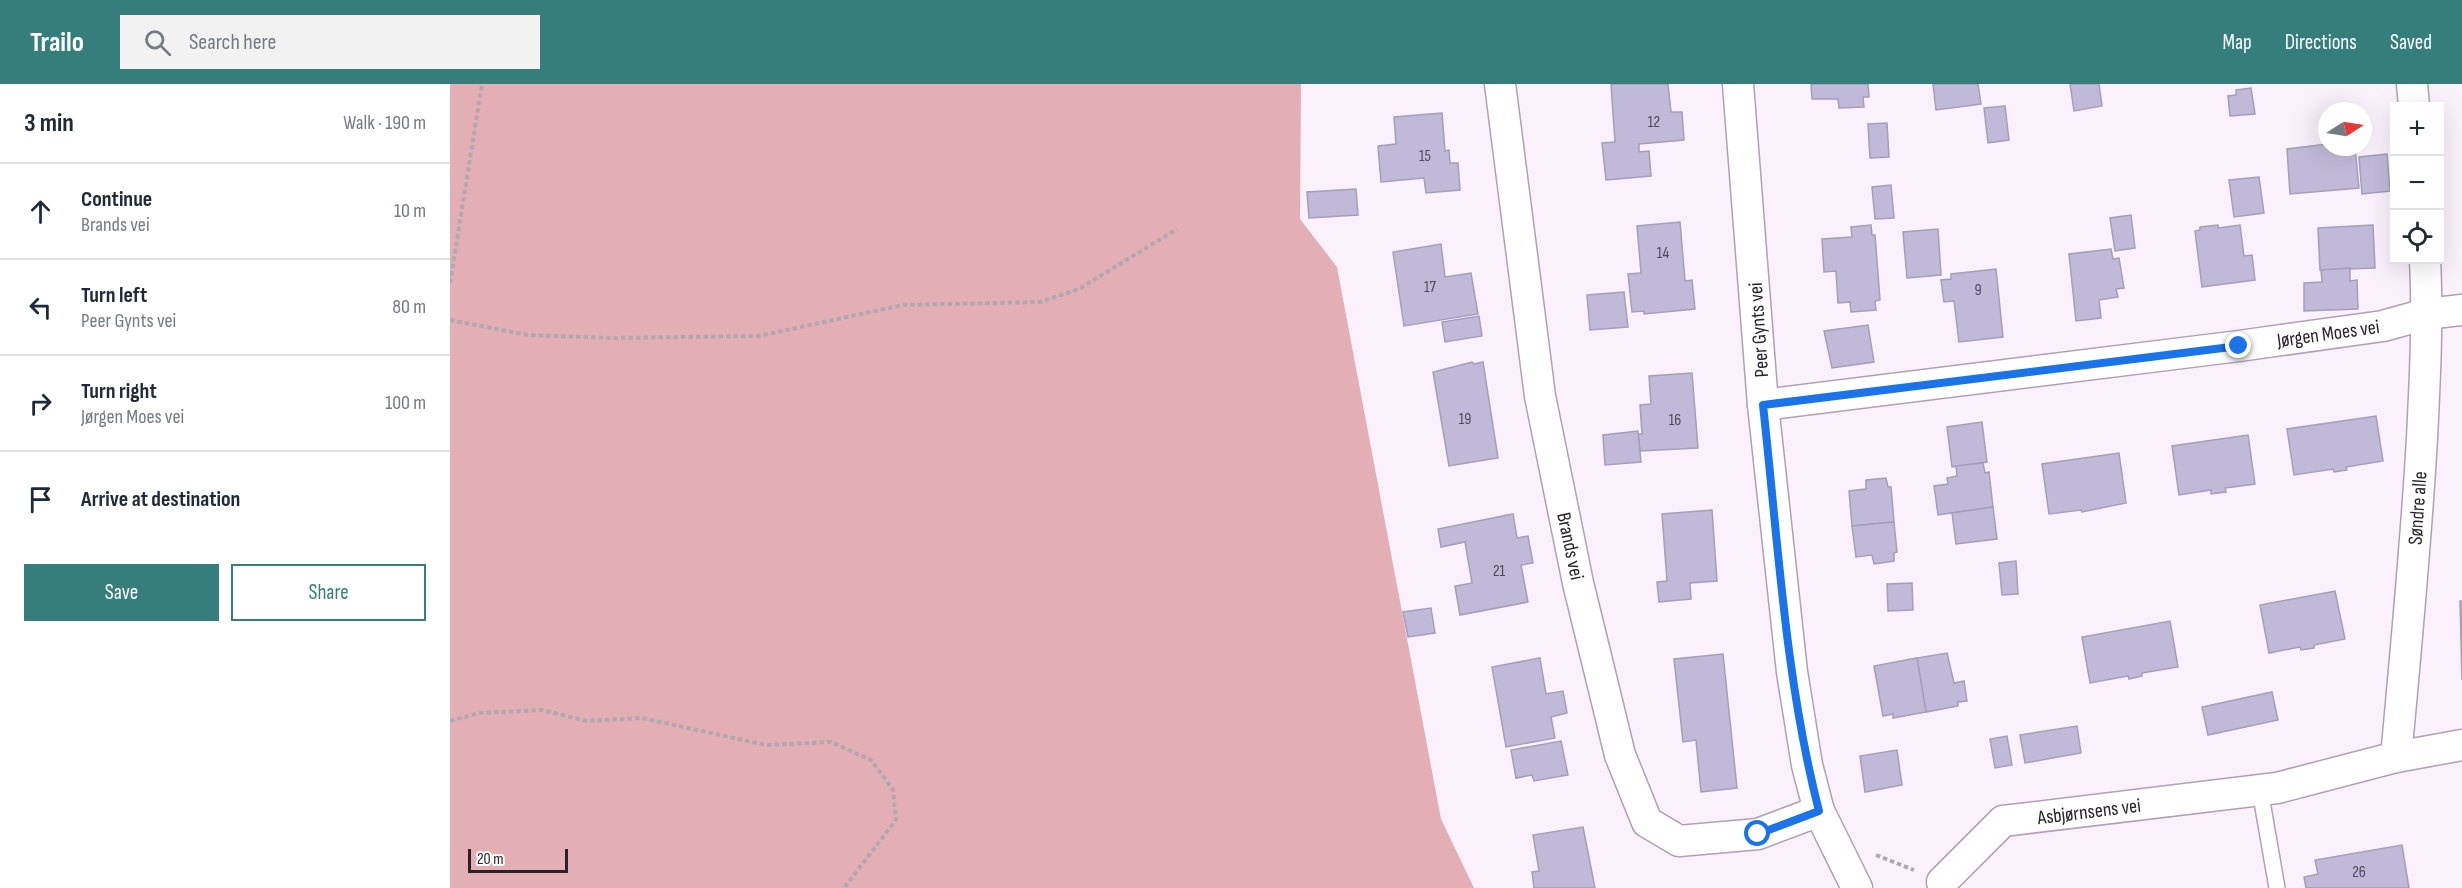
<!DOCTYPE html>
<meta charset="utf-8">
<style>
:root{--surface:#fff;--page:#f2f2f3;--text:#1f2937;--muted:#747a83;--line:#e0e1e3;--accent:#367e7c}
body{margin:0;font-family:"Sofia Sans Condensed",sans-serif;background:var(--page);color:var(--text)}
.controls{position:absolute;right:18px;top:18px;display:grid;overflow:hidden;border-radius:0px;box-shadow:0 6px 24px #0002}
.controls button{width:54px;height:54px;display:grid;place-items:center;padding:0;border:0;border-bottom:2px solid var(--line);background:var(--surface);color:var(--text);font:30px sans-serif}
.compass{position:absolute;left:1868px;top:18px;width:54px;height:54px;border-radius:50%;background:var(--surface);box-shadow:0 6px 24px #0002;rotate:78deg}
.scale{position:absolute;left:18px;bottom:15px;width:100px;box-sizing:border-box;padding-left:6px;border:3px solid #2a212b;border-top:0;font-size:16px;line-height:21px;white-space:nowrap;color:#2a212b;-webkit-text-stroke:4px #fff;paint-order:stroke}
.stop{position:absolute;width:18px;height:18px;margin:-14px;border:4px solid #1a73e8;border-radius:50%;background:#fff}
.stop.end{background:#1a73e8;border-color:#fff;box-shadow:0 2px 6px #0008}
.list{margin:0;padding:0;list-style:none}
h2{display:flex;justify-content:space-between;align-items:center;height:78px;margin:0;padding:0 24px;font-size:26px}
h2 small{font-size:20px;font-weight:400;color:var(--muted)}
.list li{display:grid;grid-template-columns:39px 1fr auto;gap:18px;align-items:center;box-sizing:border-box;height:96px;padding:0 24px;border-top:2px solid var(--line)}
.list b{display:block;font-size:22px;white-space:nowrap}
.list p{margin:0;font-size:20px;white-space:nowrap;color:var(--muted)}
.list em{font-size:20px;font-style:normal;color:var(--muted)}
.actions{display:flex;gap:12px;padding:18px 24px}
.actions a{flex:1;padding:14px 0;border:2px solid var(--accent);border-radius:0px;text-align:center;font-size:21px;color:var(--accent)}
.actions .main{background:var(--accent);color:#fff}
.icon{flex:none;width:33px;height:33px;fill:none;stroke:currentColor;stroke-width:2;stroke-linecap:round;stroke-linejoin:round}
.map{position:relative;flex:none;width:2012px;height:804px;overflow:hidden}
header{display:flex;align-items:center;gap:36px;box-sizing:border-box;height:84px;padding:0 30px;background:var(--accent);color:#fff}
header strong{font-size:28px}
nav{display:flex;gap:33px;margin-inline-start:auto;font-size:21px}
.search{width:420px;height:54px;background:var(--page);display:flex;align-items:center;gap:15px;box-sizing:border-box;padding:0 21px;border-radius:0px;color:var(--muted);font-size:22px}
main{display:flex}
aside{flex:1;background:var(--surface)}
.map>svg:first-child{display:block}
</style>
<header>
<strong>Trailo</strong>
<div class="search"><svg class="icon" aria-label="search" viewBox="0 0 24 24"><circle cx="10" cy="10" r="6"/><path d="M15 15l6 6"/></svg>Search here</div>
<nav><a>Map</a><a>Directions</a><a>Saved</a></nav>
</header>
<main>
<aside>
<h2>3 min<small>Walk · 190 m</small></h2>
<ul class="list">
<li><svg class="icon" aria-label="ahead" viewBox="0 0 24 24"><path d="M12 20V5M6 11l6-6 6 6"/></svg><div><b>Continue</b><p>Brands vei</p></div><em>10 m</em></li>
<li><svg class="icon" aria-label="left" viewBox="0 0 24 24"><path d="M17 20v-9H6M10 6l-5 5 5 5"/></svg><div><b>Turn left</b><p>Peer Gynts vei</p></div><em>80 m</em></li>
<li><svg class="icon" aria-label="right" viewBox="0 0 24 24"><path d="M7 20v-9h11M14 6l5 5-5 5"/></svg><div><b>Turn right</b><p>Jørgen Moes vei</p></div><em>100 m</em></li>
<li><svg class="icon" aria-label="arrive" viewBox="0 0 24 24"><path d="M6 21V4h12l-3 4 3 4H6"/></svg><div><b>Arrive at destination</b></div></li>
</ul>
<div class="actions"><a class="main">Save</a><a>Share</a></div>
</aside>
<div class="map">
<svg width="2012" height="804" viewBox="0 0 2012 804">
<rect width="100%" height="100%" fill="#faf1fc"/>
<path fill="#e3afb4" d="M0,0H851L850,135L887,183L991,735L1024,804H0Z"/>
<g fill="#c0bad8" stroke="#a49dbb" stroke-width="1.5">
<path d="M1161,0H1218L1221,28H1232L1234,56L1189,60V68L1199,67L1201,92L1156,96L1152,59L1165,58Z"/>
<path d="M1361,0H1418L1419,13H1413L1414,23L1389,24L1388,15H1362Z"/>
<path d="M1483,0H1528L1531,20L1486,26Z"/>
<path d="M1620,0H1649L1652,22L1624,27Z"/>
<path d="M1801,4L1805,30L1780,32L1778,12L1786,11V6Z"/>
<path d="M1555,22L1559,56L1538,59L1534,24Z"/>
<path d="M992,29L995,67L999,66L1000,79H1008L1010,106L976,109L974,94L931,98L928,62L946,60L944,33Z"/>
<path d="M1437,39L1439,73L1420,74L1418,40Z"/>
<path d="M1877,60V63H1905L1909,104L1840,110L1837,65Z"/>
<path d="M1937,70L1940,107L1912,110L1909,73Z"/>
<path d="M1809,93L1814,129L1784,133L1779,96Z"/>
<path d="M1441,101L1444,134L1425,135L1422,103Z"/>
<path d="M906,105L908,131L859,134L857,108Z"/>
<path d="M1681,131L1685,164L1665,167L1660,134Z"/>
<path d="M1230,138L1235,197L1242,196L1245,225L1194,230V227L1182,228L1178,190L1191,189L1187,142Z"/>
<path d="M1421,141L1422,151H1425L1430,216L1425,217L1426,226L1401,228L1400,218L1388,219L1386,187L1374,188L1372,155L1402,153L1401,143Z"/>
<path d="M1768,141V144L1790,141L1794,172L1802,171L1805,196L1752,203L1745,147L1750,146V143Z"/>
<path d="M1923,141L1925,184L1870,186L1868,144Z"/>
<path d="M1488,145L1491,191L1457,194L1453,148Z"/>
<path d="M991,160L995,193L1021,189L1028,230L954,242L943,168Z"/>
<path d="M1661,165L1663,175L1669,174L1674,204L1666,205L1668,213L1649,216L1651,234L1626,237L1619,170Z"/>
<path d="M1900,184V197L1907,196L1908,225L1854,227V199L1872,198L1871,186Z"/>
<path d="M1546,185L1553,253L1509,258L1504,217L1494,218L1491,196L1501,195V190Z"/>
<path d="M1174,208L1178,243L1140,246L1137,211Z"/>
<path d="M1029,232L1032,252L995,258L992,238Z"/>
<path d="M1418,241L1424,278L1382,284L1374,247Z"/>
<path d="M1022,278L1024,280L1033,278L1048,374L999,382L983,288Z"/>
<path d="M1242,289L1248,364L1190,367L1188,350H1192L1190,321L1201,320L1199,292Z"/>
<path d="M1926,332L1933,377L1896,383L1897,386L1884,388L1883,385L1844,391L1837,345Z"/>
<path d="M1532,338L1537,378L1502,383L1497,343Z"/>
<path d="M1188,347L1191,378L1155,381L1153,351Z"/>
<path d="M1798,351L1805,400L1775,404L1776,408L1761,410V406L1729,411L1722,362Z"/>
<path d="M1669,369L1676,419L1632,428L1631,426L1599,430L1592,380Z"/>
<path d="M1533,379L1535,389L1539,388L1543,423L1488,431L1484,402L1498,400L1497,394L1507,392L1506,382Z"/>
<path d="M1436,394L1438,403H1441L1444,438L1402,442L1399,407L1416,405V396Z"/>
<path d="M1543,423L1547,455L1506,460L1502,429Z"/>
<path d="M1262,426L1267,497L1240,499L1241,515L1209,518L1207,498L1217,497L1212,430Z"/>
<path d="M1063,430L1067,454L1078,452L1083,479L1071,481L1078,518L1010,531L1005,502L1022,499L1015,458L991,463L988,445Z"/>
<path d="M1444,438L1447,468L1444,469V477L1424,480L1422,471L1406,473L1402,442Z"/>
<path d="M1566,477L1568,510L1552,511L1549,479Z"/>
<path d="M1462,499L1463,526L1438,527L1437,500Z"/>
<path d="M1885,507L1895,555L1864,561V564L1851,566L1850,563L1819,569L1810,521Z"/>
<path d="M2010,517H2012V596Z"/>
<path d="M981,524L985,549L958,553L953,528Z"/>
<path d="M1720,537L1728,583L1692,589V592L1679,595L1678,592L1640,599L1632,553Z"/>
<path d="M1497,569L1504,599L1514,597L1517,617L1508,618V622L1476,628L1467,574Z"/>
<path d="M1273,570L1287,704L1251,708L1246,656L1233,658L1224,575Z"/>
<path d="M1090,574L1096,610L1113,607L1117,629L1101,633L1105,654L1056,663L1042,583Z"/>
<path d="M1467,574L1476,628L1443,634V630L1433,632L1424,582Z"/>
<path d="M1822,608L1828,636L1758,651L1752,623Z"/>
<path d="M1627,642L1631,669L1575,679L1570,651Z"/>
<path d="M1557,652L1562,681L1545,684L1540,655Z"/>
<path d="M1111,657L1118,691L1084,697L1082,691L1066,694L1061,666Z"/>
<path d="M1447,666L1452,701L1415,708L1410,672Z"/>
<path d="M1133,743L1145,804H1084L1082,788L1089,787L1083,751Z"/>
<path d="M1952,761L1959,804H1856L1854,793L1868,790L1865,776Z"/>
</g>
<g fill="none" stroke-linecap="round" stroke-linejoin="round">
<g stroke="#b39eb7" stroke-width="18">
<path id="service" d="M1810,706L1827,804"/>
</g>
<g stroke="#b39eb7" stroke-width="33">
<g id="minor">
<path d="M1050,0L1090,312L1128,499L1170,671L1197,738L1229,757L1308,750L1369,727"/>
<path d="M1288,0L1313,321L1342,588L1357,681L1369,727L1407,804"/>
<path d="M1962,0L1964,22"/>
<path d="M1313,321L1789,262L1933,242L1976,230L2012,226"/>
<path d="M1946,673C1956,566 1966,460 1972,354C1975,294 1978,235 1975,176"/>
<path d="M1492,798L1553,737L1827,704L1946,673L2012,661"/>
</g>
</g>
<g stroke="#b1a8b2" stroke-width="4" stroke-dasharray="4.5 3" stroke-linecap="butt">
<path d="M0,199L32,0"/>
<path d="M0,236L78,251L160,254L309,252L453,221L590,218L629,205L727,145"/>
<path d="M0,637L29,629L92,626L137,637L192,634L316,661L381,658L421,676L443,706L446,736L394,804"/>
<path d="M1426,771L1464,786"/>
</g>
<use href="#service" stroke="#fff" stroke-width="15"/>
<use href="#minor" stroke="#fff" stroke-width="30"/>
</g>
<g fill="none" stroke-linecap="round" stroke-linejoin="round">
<path stroke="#1a73e8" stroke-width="8" d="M1308,750L1369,727C1335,595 1328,456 1313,321L1789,262"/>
</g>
<g text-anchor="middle" stroke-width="4.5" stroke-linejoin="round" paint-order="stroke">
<g font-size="16" fill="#504756">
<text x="1204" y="43">12</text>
<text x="975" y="77">15</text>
<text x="1213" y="174">14</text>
<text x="980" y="208">17</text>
<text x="1528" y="211">9</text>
<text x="1015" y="340">19</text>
<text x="1225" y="341">16</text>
<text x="1049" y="492">21</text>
<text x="1909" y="793">26</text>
</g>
<g font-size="20" fill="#2a212b" stroke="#fff">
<text transform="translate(1308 246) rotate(-94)" y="7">Peer Gynts vei</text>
<text transform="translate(1878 249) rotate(-8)" y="7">Jørgen Moes vei</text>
<text transform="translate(1967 424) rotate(-86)" y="7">Søndre alle</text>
<text transform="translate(1121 462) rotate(78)" y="7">Brands vei</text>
<text transform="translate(1639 727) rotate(-7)" y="7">Asbjørnsens vei</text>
</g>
</g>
</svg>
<div class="controls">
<button>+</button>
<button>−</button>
<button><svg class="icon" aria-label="locate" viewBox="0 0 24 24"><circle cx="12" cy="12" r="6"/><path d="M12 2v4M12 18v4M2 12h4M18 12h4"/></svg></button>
</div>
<svg class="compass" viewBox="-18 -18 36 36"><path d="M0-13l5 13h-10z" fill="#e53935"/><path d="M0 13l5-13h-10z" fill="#747a83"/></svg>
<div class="scale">20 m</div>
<div class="stop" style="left:1308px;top:750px"></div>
<div class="stop end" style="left:1789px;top:262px"></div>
</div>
</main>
